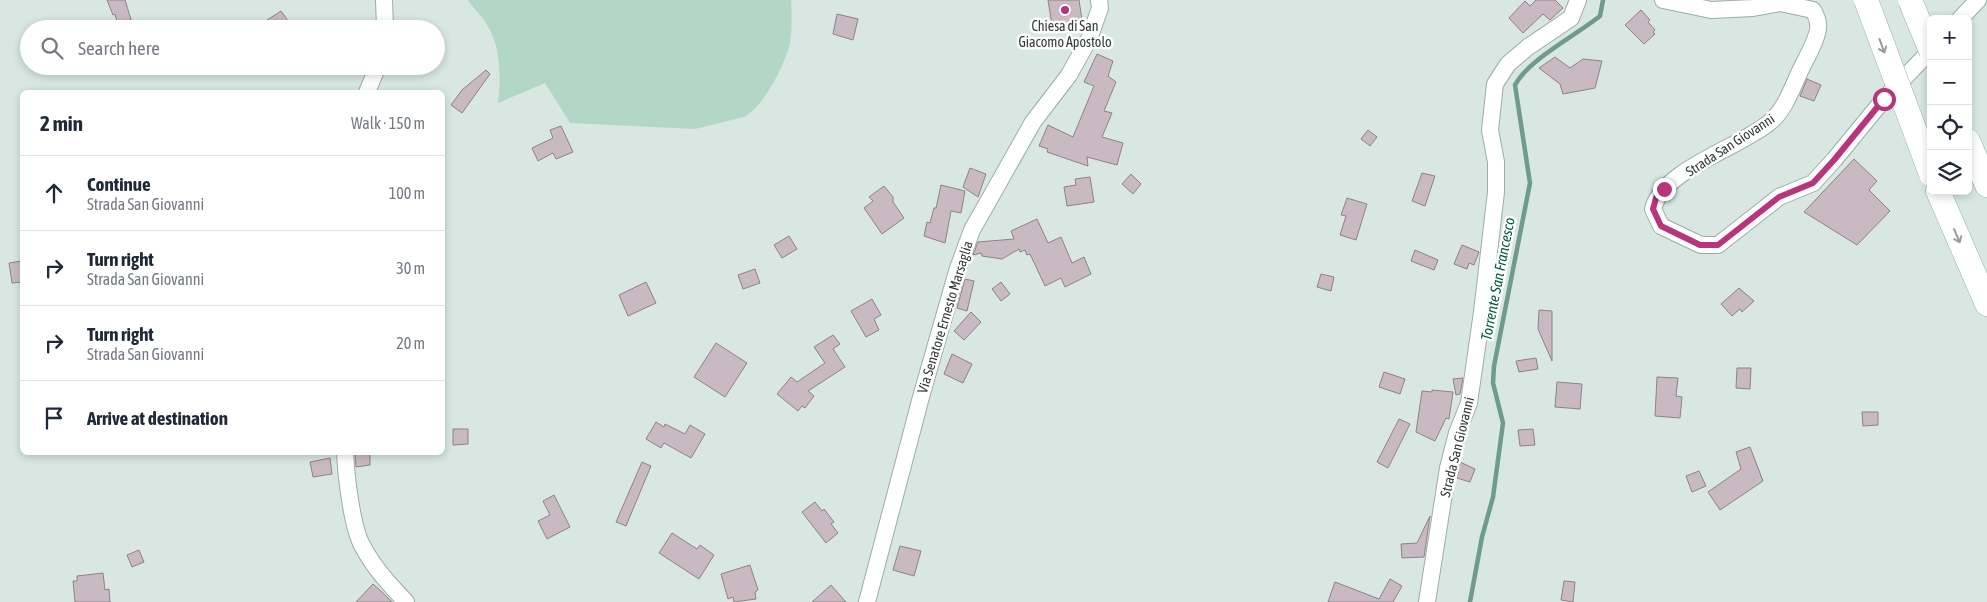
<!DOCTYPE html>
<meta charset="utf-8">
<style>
:root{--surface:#fff;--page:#f6f6f7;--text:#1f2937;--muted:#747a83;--line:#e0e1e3}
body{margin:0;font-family:"Asap Condensed",sans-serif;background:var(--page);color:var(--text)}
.controls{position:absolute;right:15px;top:15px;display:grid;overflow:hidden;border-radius:8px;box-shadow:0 2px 8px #0003}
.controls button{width:45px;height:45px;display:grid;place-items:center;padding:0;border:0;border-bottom:1px solid var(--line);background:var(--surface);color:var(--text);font:25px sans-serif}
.stop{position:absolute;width:15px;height:15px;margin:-11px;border:4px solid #b8347c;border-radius:50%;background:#fff}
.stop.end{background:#b8347c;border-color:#fff;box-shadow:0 1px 5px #0008}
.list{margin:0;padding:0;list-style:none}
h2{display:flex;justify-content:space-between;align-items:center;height:65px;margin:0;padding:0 20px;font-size:21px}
h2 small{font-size:16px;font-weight:400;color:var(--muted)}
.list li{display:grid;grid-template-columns:32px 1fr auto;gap:15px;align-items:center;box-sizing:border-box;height:75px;padding:0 20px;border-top:1px solid var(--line)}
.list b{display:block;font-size:19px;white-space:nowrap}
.list p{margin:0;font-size:16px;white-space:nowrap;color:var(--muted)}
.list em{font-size:16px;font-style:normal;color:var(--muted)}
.icon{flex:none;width:28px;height:28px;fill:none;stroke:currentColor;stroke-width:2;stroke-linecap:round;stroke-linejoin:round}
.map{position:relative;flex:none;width:1987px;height:602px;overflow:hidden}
.search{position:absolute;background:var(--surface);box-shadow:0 2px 8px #0003;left:20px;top:20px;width:425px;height:55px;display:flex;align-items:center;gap:12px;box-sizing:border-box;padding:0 18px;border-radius:28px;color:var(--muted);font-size:19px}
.panel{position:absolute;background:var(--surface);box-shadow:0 2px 8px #0003;left:20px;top:90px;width:425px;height:365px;border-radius:8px}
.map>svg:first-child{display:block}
</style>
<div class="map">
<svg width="1987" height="602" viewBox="0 0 1987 602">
<rect width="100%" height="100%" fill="#d8e7e1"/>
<path fill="#b2d7c7" d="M468,0H791C792,14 792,29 790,43C785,65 764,106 744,117L695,129L570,123L545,83L498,103C501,79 501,46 487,25C482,16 474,9 468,0Z"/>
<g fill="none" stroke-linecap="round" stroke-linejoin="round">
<path stroke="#6e9b8a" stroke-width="4.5" d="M1470,602L1482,537L1493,497L1503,423L1493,383L1494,366L1530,183L1515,85C1529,59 1575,36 1600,16L1603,0"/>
</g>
<g fill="#c8bac0" stroke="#8f8187">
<path d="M107,0H125L134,29H119L115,14L113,15Z"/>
<path d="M1048,0H1079L1082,20L1060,25V24L1052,25Z"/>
<path d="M1536,0H1555L1563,8L1550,20L1543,14L1523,33L1509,18L1525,1L1530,6Z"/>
<path d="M1641,10L1650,20L1648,22L1655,30L1653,32L1655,34L1644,44L1625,25Z"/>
<path d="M281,11L294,29H273L267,20Z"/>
<path d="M837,14L858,19L853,40L833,34Z"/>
<path d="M1097,54L1113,61L1108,76L1116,82L1104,111L1112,113L1102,137L1123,143L1117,165L1087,157L1088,166L1047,152L1048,149L1039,146L1048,125L1073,137L1094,86L1084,82Z"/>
<path d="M1555,57L1570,68L1583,59L1602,61L1595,88L1563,94L1560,84L1539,68Z"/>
<path d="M486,70L490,74L462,113L451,105L462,90Z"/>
<path d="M1807,79L1821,85L1814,101L1800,96Z"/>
<path d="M561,126L573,152L556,159L553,153L538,161L532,148L553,138L550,130Z"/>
<path d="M1368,130L1377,137L1370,146L1361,139Z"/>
<path d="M1854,159L1877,181L1869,190L1890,211L1857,245L1804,212Z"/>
<path d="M970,168L986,174L978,197L963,187Z"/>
<path d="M1422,173L1435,176L1425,206L1412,201Z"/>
<path d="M1131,174L1141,184L1133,194L1122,184Z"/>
<path d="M1090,177L1094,202L1067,206L1064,187L1076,185L1075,179Z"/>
<path d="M941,185L965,191L961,213L951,211L945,243L924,236L927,222L930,223L934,208H936Z"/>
<path d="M884,186L893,197V202L904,218L882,234L864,208L873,201L869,197Z"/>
<path d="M1347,198L1367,204L1356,240L1340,235L1346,216L1341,215Z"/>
<path d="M1037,219L1048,243L1061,237L1072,263L1084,257L1091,274L1065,287L1061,278L1045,286L1030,254L1027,255L1025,250L1020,252L1019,249L1002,259L982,256L981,253L973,255L978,242L1014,239L1011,231Z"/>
<path d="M789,236L797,249L782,258L774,245Z"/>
<path d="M1462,245L1479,252L1474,265L1469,263L1467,269L1454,264Z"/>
<path d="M1415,250L1438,260L1434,270L1411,261Z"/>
<path d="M22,261V282L12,283L9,263Z"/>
<path d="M755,269L760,283L743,289L738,275Z"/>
<path d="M1321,274L1334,277L1331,291L1317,287Z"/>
<path d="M965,279L974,281L967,311L957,308Z"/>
<path d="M646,282L656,303L628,316L619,295Z"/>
<path d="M1001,282L1010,294L1001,301L992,289Z"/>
<path d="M1739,288L1754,301L1742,312L1740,309L1732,316L1721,304Z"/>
<path d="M872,299L881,315L874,319L879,330L866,337L851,311Z"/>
<path d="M1539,310L1552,311V361L1538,329Z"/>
<path d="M971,312L981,322L964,340L954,331Z"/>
<path d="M833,335L840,344L833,349L845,367L808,391L814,396L805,408L802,406L798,411L777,394L791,377L797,382L825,363L814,347Z"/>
<path d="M716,343L747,363L725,397L694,377Z"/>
<path d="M952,354L972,364L963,383L944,374Z"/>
<path d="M1536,358L1538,369L1519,372L1516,361Z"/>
<path d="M1737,368H1751L1750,389L1736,388Z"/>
<path d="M1384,372L1405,379L1400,394L1379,387Z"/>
<path d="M1657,377L1678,378L1676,396L1682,397L1680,418L1655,416Z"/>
<path d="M1463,378L1460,394L1456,395L1453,379Z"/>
<path d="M1557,382L1582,384L1580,409L1555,407Z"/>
<path d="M1432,390L1453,392L1449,419L1446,418L1435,441L1416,432L1422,391L1432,392Z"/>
<path d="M1862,412H1878V425L1863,426Z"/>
<path d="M1399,419L1410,424L1388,468L1377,462Z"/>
<path d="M656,422L664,427L665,424L685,434L690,425L705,434L691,458L664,443L661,448L646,439Z"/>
<path d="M453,429H468V444L453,445Z"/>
<path d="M1533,429L1535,445L1520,446L1518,430Z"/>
<path d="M1750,447L1763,481L1720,510L1708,492L1741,469L1736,452Z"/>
<path d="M355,452H370V465L356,467Z"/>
<path d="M330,458L332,474L313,477L310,462Z"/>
<path d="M642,462L651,466L626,526L616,522Z"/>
<path d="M1460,462L1475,469L1470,482L1457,478Z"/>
<path d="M1699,471L1706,486L1692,492L1686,476Z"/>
<path d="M554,495L570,527L547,539L538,521L550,515L543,501Z"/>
<path d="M815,502L822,511L824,509L834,522L831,524L838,533L826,543L802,512Z"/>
<path d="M1430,516L1424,557L1402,558L1401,544L1417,543Z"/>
<path d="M672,533L697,549L700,545L714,555L699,579L659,553Z"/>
<path d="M900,546L921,551L914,576L893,570Z"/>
<path d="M139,550L144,562L132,567L127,555Z"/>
<path d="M750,565L758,590L755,592L756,599L734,602L733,597L728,599L721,574Z"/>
<path d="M103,573L105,590L109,589L110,602H75L73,581H77V576Z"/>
<path d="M1390,579L1402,586L1393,602H1328L1335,582L1379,599Z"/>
<path d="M1564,581L1575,582L1573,602L1561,600Z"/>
<path d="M373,584L382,592L392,602H356Z"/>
<path d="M831,585L846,602H812Z"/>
</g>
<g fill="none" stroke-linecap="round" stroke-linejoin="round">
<g stroke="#9eaca6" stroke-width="18">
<g id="minor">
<path d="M384,0L385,29"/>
<path d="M1663,0L1711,10L1753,8L1780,3L1813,10C1815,14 1818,19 1818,24C1820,34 1807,57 1802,67C1793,85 1786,109 1770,122C1741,147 1663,169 1653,209L1661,226L1701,245H1718L1779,197L1813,183L1834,160L1884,99L1931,50"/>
<path d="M1960,19L1978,0"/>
<path d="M367,92L378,66"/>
<path d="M345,452C346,475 352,529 363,547C374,568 390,585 406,602"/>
<path d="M867,602L921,397L958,268L972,230L1033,122L1069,75L1089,39L1100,8L1099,0"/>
<path d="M1427,602L1448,468L1457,433L1469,403L1482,312L1496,192V162L1490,130L1495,84L1508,64L1528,47L1571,18L1578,0"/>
</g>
</g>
<g stroke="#9eaca6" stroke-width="25">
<g id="highway">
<path d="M1968,141L1987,185"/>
<path d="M1938,191L1987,304"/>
</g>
</g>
<use href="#minor" stroke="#fff" stroke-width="16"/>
<use href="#highway" stroke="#fff" stroke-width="24"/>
<g stroke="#9eaca6" stroke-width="25" stroke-linecap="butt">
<g id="highway-bridge">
<path d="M1866,0L1931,174"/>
<path d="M1910,0L1931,51"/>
</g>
</g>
<use href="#highway-bridge" stroke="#fff" stroke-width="24"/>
</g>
<defs><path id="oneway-shaft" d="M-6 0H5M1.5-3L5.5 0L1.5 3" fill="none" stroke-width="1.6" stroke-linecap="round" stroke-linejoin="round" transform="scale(1.25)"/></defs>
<g stroke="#999c9b">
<use href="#oneway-shaft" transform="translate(1882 46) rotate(70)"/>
<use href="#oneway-shaft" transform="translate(1957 236) rotate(67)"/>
</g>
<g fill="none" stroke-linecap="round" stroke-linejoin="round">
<path stroke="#b8347c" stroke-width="6" d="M1664,189L1656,198L1653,209L1661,226L1700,245H1718L1779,197L1813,183L1834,160L1884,99"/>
</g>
<circle fill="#b8347c" stroke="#fff" stroke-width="2" cx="1065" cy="10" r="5"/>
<g text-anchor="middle" stroke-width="5" stroke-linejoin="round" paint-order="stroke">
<g font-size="14" fill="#333937" stroke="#fff">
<text x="1065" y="31">Chiesa di San<tspan x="1065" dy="16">Giacomo Apostolo</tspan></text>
</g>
<g font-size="14" fill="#333937" stroke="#fff">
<text transform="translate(1730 145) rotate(-33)" y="5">Strada San Giovanni</text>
<text transform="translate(945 317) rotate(-73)" y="5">Via Senatore Ernesto Marsaglia</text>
<text transform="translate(1457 447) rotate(-76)" y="5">Strada San Giovanni</text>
</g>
<g font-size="15" font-style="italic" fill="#035942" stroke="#fff">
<text transform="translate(1498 279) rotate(-79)" y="5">Torrente San Francesco</text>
</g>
</g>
</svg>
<div class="controls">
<button>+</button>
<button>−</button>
<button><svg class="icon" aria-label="locate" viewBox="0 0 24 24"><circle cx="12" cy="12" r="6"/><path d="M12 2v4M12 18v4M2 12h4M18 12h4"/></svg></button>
<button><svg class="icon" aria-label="layers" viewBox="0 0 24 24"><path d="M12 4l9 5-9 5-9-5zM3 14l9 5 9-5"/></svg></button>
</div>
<div class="stop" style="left:1884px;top:99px"></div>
<div class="stop end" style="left:1664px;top:189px"></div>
<div class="search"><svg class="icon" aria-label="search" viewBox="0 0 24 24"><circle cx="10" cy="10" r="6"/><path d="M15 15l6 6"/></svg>Search here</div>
<section class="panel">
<h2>2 min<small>Walk · 150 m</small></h2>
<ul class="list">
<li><svg class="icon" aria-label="ahead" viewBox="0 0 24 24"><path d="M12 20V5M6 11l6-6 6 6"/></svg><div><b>Continue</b><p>Strada San Giovanni</p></div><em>100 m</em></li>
<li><svg class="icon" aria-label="right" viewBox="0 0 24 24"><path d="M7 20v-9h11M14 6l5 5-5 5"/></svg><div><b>Turn right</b><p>Strada San Giovanni</p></div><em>30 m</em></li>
<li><svg class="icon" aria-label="right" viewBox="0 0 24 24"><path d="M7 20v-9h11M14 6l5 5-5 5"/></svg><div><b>Turn right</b><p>Strada San Giovanni</p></div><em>20 m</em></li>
<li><svg class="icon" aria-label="arrive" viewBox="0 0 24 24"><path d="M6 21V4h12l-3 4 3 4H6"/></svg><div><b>Arrive at destination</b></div></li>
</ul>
</section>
</div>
